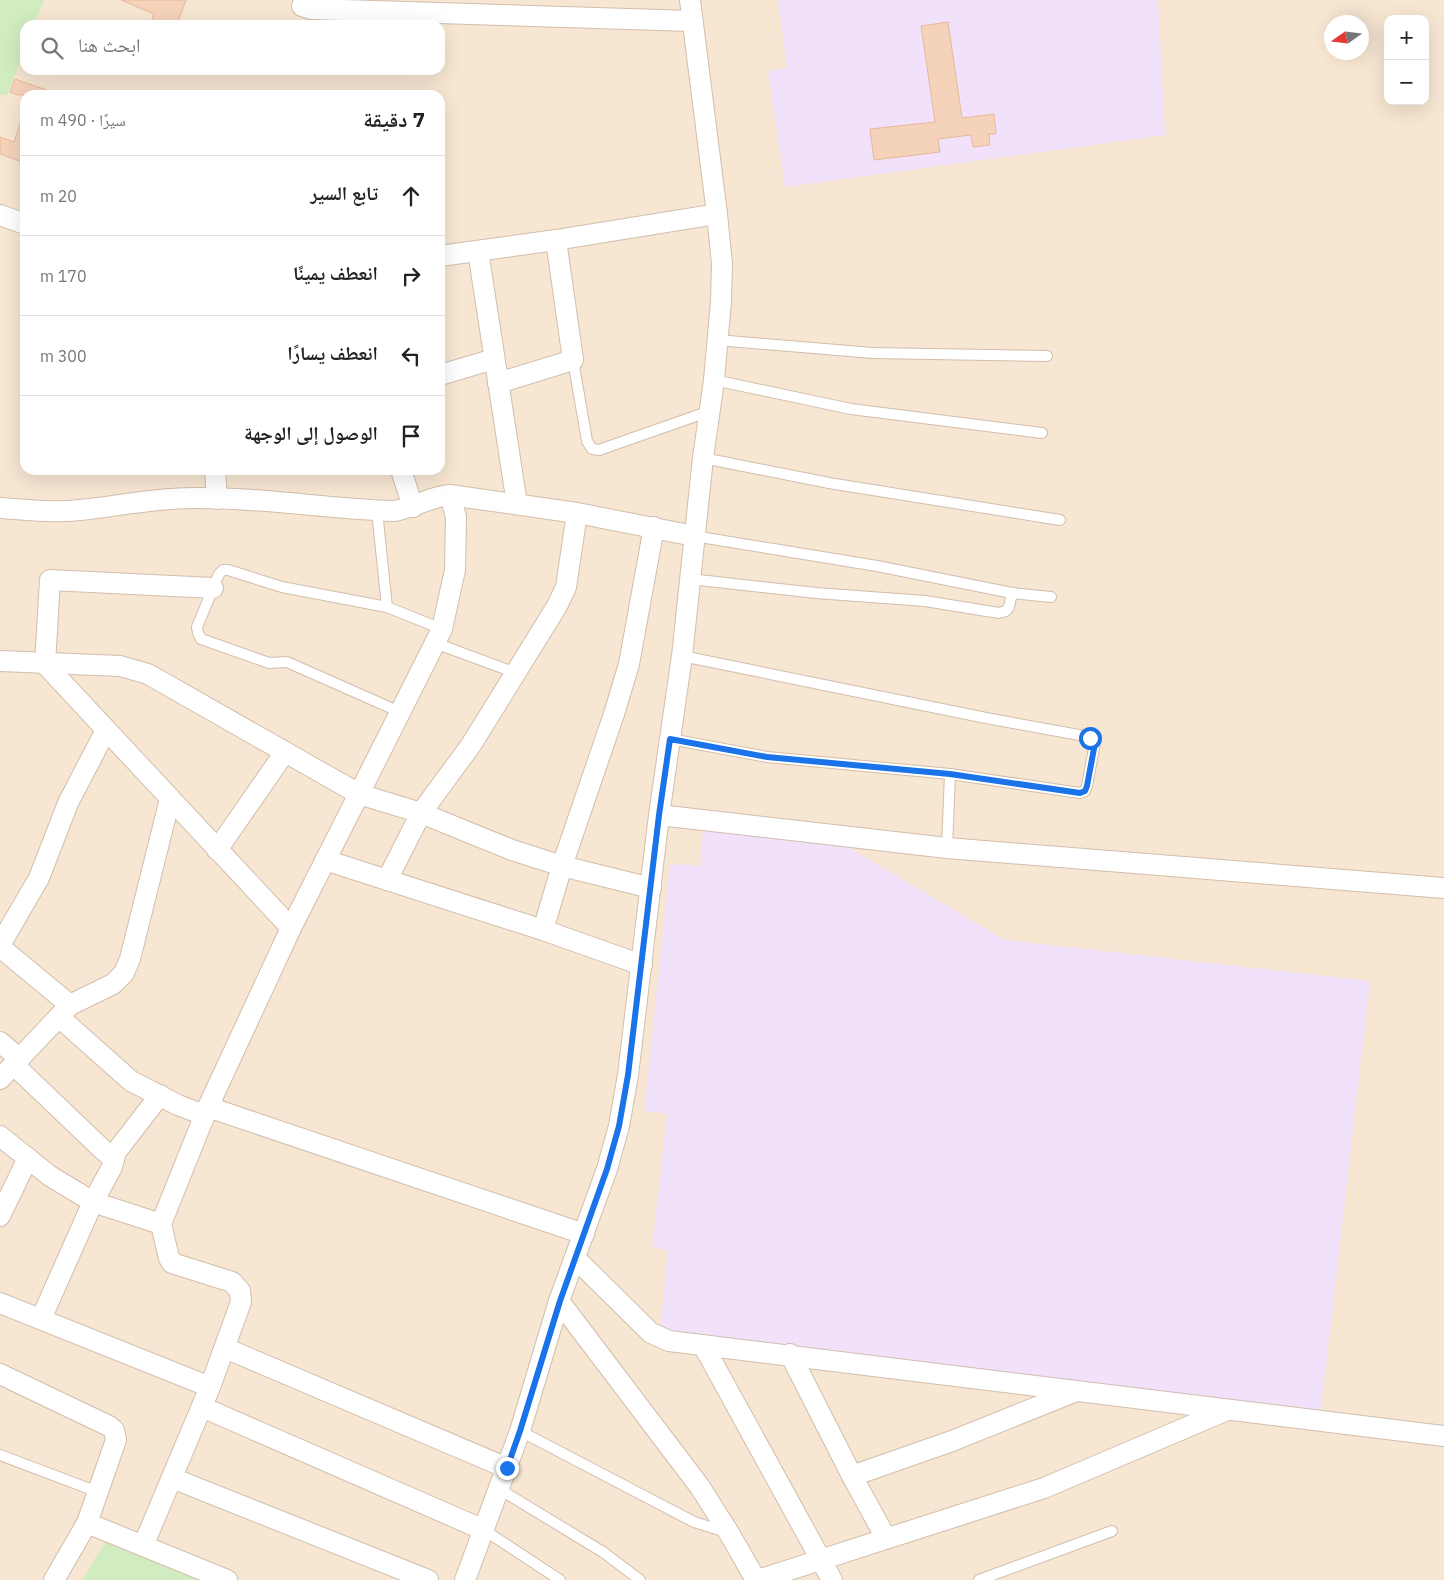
<!DOCTYPE html>
<html lang="ar">
<meta charset="utf-8">
<style>
:root{--surface:#fff;--page:#f6f6f6;--text:#222;--muted:#767676;--line:#e0e0e0}
body{margin:0;font-family:"IBM Plex Sans","Noto Naskh Arabic",sans-serif;background:var(--page);color:var(--text);direction:rtl}
.controls{position:absolute;right:15px;top:15px;display:grid;overflow:hidden;border-radius:10px;box-shadow:0 5px 20px #0002}
.controls button{width:45px;height:45px;display:grid;place-items:center;padding:0;border:0;border-bottom:1px solid var(--line);background:var(--surface);color:var(--text);font:25px sans-serif}
.compass{position:absolute;left:1324px;top:15px;width:45px;height:45px;border-radius:50%;background:var(--surface);box-shadow:0 5px 20px #0002;rotate:256deg}
.stop{position:absolute;width:15px;height:15px;margin:-11px;border:4px solid #1a73e8;border-radius:50%;background:#fff}
.stop.end{background:#1a73e8;border-color:#fff;box-shadow:0 1px 5px #0008}
.list{margin:0;padding:0;list-style:none}
h2{display:flex;justify-content:space-between;align-items:center;height:65px;margin:0;padding:0 20px;font-size:21px}
h2 small{font-size:16px;font-weight:400;color:var(--muted)}
.list li{display:grid;grid-template-columns:32px 1fr auto;gap:15px;align-items:center;box-sizing:border-box;height:80px;padding:0 20px;border-top:1px solid var(--line)}
.list b{display:block;font-size:19px;white-space:nowrap}
.list em{font-size:16px;font-style:normal;color:var(--muted)}
.icon{flex:none;width:28px;height:28px;fill:none;stroke:currentColor;stroke-width:2;stroke-linecap:round;stroke-linejoin:round}
.map{position:relative;flex:none;width:1444px;height:1580px;overflow:hidden;direction:ltr}
.search{position:absolute;background:var(--surface);box-shadow:0 5px 20px #0002;left:20px;top:20px;width:425px;height:55px;display:flex;align-items:center;gap:12px;box-sizing:border-box;padding:0 18px;border-radius:15px;color:var(--muted);font-size:19px}
.panel{position:absolute;background:var(--surface);box-shadow:0 5px 20px #0002;left:20px;top:90px;width:425px;height:385px;border-radius:15px;direction:rtl}
.map>svg:first-child{display:block}
</style>
<div class="map">
<svg width="1444" height="1580" viewBox="0 0 1444 1580">
<rect width="100%" height="100%" fill="#fef4e4"/>
<path fill="#f6e6d2" fill-rule="evenodd" d="M0,0H1444V1580H0ZM1388,19H1425V101H1388ZM1332,22H1362V52H1332ZM25,25H440V70H25ZM25,95H440V470H25Z"/>
<g fill="#f1e1fa">
<path d="M778,0H1158L1165,135L785,187L768,71L787,68Z"/>
<path d="M703,829L844,845L1005,940L1370,981L1321,1410L660,1331L668,1250L652,1247L667,1114L644,1111L670,864L700,866Z"/>
</g>
<g fill="#d2ecc1">
<path d="M0,0H44L34,25H25V49L7,96L0,94Z"/>
<path d="M105,1542H106L200,1580H82Z"/>
</g>
<g fill="#f5d2ba" stroke="#e8b999">
<path d="M121,0H186L177,25H150L154,14Z"/>
<path d="M948,22L962,118L994,114L996,134H989L990,145L973,147L971,135L938,139L940,152L874,160L870,129L935,122L921,26Z"/>
<path d="M15,79L55,93V95H18L10,92Z"/>
<path d="M23,115L25,116V163L0,154V137L14,142Z"/>
</g>
<g fill="none" stroke-linecap="round" stroke-linejoin="round">
<g stroke="#d2beac" stroke-width="12">
<g id="service">
<path d="M717,340L873,353L1047,356"/>
<path d="M573,360L587,441L592,449L599,450L710,411"/>
<path d="M714,380L851,409L1042,433"/>
<path d="M703,458L829,483L1060,520"/>
<path d="M377,511L387,607"/>
<path d="M694,536L877,566L1012,593L1051,597"/>
<path d="M690,579L816,593L925,601L999,613L1006,611L1009,607L1012,593"/>
<path d="M435,643L516,673"/>
<path d="M400,712L287,662L269,663L201,639L198,633L197,627L219,574L223,570H228L282,587L387,607L442,629"/>
<path d="M670,739L767,757L950,774L1080,793L1085,791L1087,786L1095,743L1090,737L986,718L682,656"/>
<path d="M947,848L950,774"/>
<path d="M520,1431L694,1522L726,1532"/>
<path d="M0,1455L98,1492"/>
<path d="M499,1489L603,1552L640,1580"/>
<path d="M484,1530L560,1580"/>
<path d="M979,1580L1112,1531"/>
</g>
</g>
<g stroke="#d2beac" stroke-width="22">
<g id="minor">
<path d="M302,6L311,9L692,21"/>
<path d="M0,215L25,224"/>
<path d="M478,251L517,504"/>
<path d="M440,256L556,240L717,214"/>
<path d="M440,375L494,359"/>
<path d="M498,383L573,360L556,240"/>
<path d="M215,470L217,499"/>
<path d="M401,470L413,507"/>
<path d="M0,508C26,510 53,513 80,510C118,506 155,498 193,498C260,497 327,509 394,511C414,508 431,496 450,495L577,513L694,536"/>
<path d="M213,588L50,580L45,664L291,928"/>
<path d="M0,661L120,666L148,674L359,794L442,629L455,570L456,517L450,495"/>
<path d="M659,815L947,848L1444,888"/>
<path d="M217,850L285,752"/>
<path d="M325,860L543,930L642,965"/>
<path d="M387,880L421,813L471,745L557,606L566,587L577,513"/>
<path d="M543,930L562,866L614,714L629,664L654,527"/>
<path d="M0,945L39,878L68,803L106,730"/>
<path d="M0,947L70,1005"/>
<path d="M59,1017L131,1081L178,1105L204,1115"/>
<path d="M0,1042L20,1059"/>
<path d="M14,1065L102,1149L114,1159L112,1167L93,1202L41,1319"/>
<path d="M0,1079L70,1005L113,984L124,973L130,959L170,799"/>
<path d="M208,1107L584,1234"/>
<path d="M0,1136L50,1176L93,1202L161,1224L208,1107L291,928L359,794L421,813L512,850L562,866L651,888"/>
<path d="M114,1159L116,1152L160,1095"/>
<path d="M0,1216L28,1158"/>
<path d="M575,1258L651,1333L669,1341C928,1371 1186,1405 1444,1436"/>
<path d="M559,1301L700,1487L729,1533L756,1580"/>
<path d="M0,1303L210,1387"/>
<path d="M703,1345L832,1580"/>
<path d="M225,1348L507,1468"/>
<path d="M790,1354L852,1476L886,1538"/>
<path d="M0,1374L109,1426L114,1430L116,1440L87,1523"/>
<path d="M202,1407L484,1530"/>
<path d="M852,1476L952,1441L1074,1392"/>
<path d="M172,1478L428,1580"/>
<path d="M143,1546L210,1387L241,1302L240,1291L232,1282L172,1263L169,1258L161,1224"/>
<path d="M54,1580L87,1523L227,1580"/>
<path d="M465,1580L520,1431L559,1301L607,1169L619,1126L628,1075L659,815L682,656L703,458L714,380L721,301L722,264L717,214L690,0"/>
<path d="M758,1580L1044,1488L1225,1411"/>
</g>
</g>
<use href="#service" stroke="#fff" stroke-width="10"/>
<use href="#minor" stroke="#fff" stroke-width="20"/>
</g>
<g fill="none" stroke-linecap="round" stroke-linejoin="round">
<path stroke="#1a73e8" stroke-width="6" d="M507,1468L520,1431L560,1301L607,1169L619,1126L628,1075L659,815L670,739L767,757L950,774L1080,793L1085,791L1087,786L1095,743L1090,738"/>
</g>
</svg>
<div class="controls">
<button>+</button>
<button>−</button>
</div>
<svg class="compass" viewBox="-18 -18 36 36"><path d="M0-13l5 13h-10z" fill="#e53935"/><path d="M0 13l5-13h-10z" fill="#767676"/></svg>
<div class="stop" style="left:1090px;top:738px"></div>
<div class="stop end" style="left:507px;top:1468px"></div>
<div class="search"><svg class="icon" aria-label="search" viewBox="0 0 24 24"><circle cx="10" cy="10" r="6"/><path d="M15 15l6 6"/></svg>ابحث هنا</div>
<section class="panel">
<h2>7 دقيقة<small>سيرًا · 490 m</small></h2>
<ul class="list">
<li><svg class="icon" aria-label="ahead" viewBox="0 0 24 24"><path d="M12 20V5M6 11l6-6 6 6"/></svg><div><b>تابع السير</b></div><em>20 m</em></li>
<li><svg class="icon" aria-label="right" viewBox="0 0 24 24"><path d="M7 20v-9h11M14 6l5 5-5 5"/></svg><div><b>انعطف يمينًا</b></div><em>170 m</em></li>
<li><svg class="icon" aria-label="left" viewBox="0 0 24 24"><path d="M17 20v-9H6M10 6l-5 5 5 5"/></svg><div><b>انعطف يسارًا</b></div><em>300 m</em></li>
<li><svg class="icon" aria-label="arrive" viewBox="0 0 24 24"><path d="M6 21V4h12l-3 4 3 4H6"/></svg><div><b>الوصول إلى الوجهة</b></div></li>
</ul>
</section>
</div>
